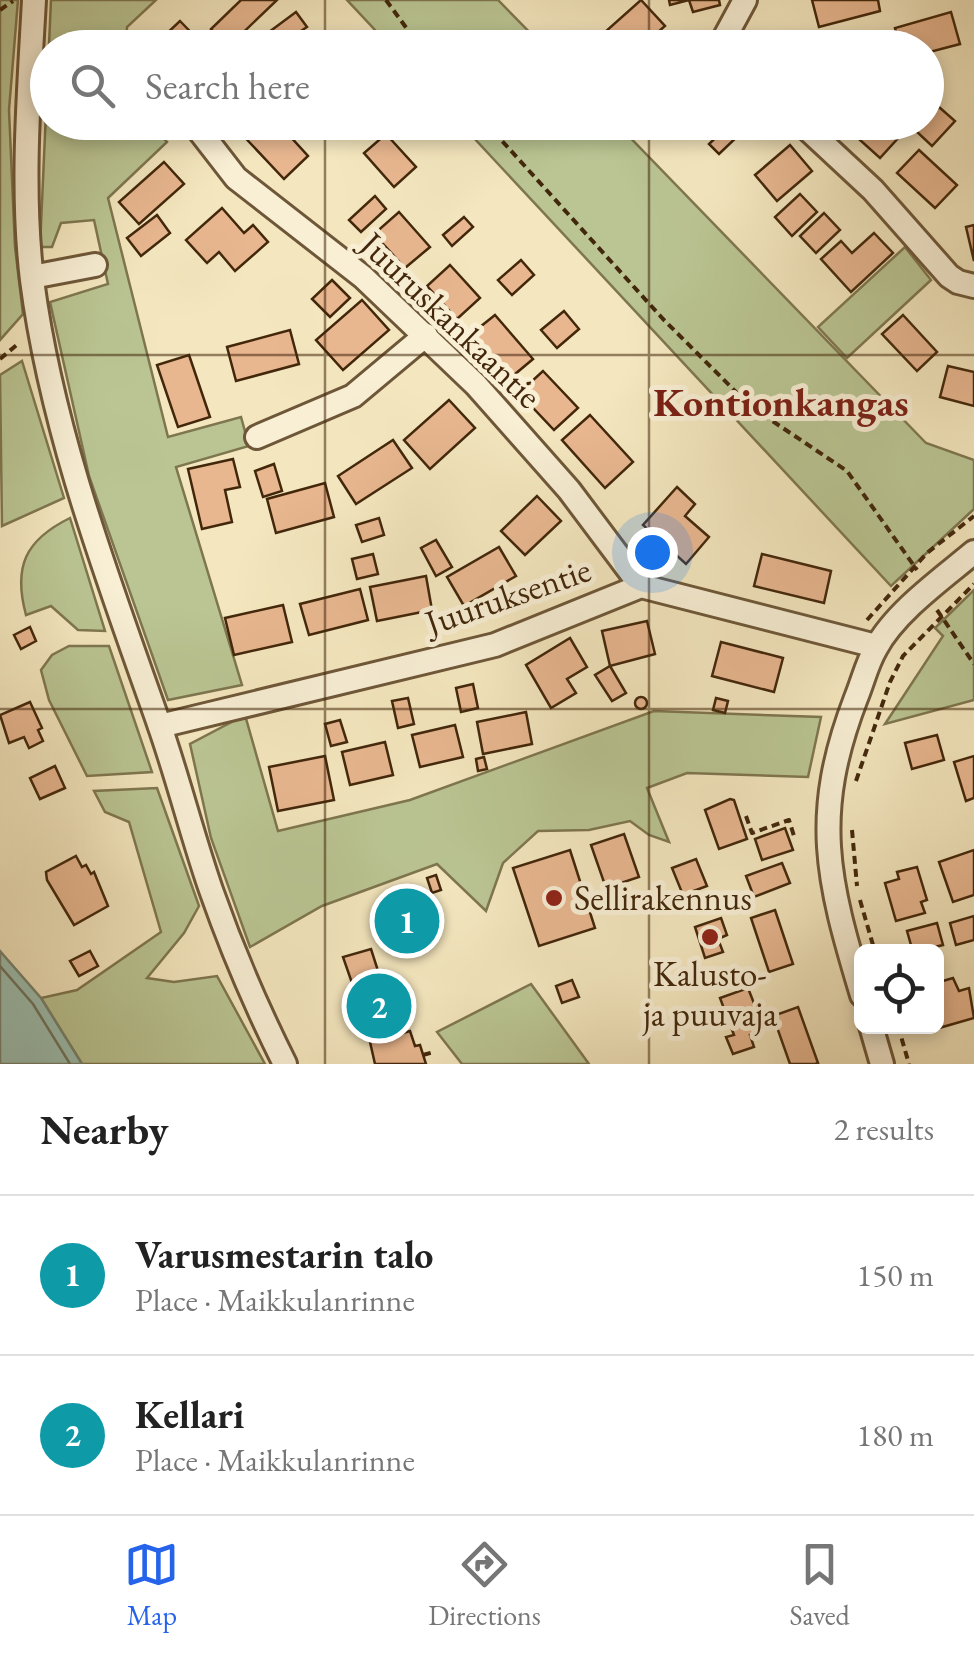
<!DOCTYPE html>
<meta charset="utf-8">
<style>
:root{--surface:#fff;--page:#f2f2f2;--text:#222;--muted:#767676;--line:#e0e0e0;--accent:#2563eb}
body{margin:0;font-family:"EB Garamond",serif;background:var(--page);color:var(--text)}
.controls{position:absolute;right:30px;bottom:30px;display:grid;overflow:hidden;border-radius:15px;box-shadow:0 5px 15px #0003}
.controls button{width:90px;height:90px;display:grid;place-items:center;padding:0;border:0;border-bottom:2px solid var(--line);background:var(--surface);color:var(--text);font:50px sans-serif}
.you{position:absolute;left:652px;top:552px;width:35px;height:35px;margin:-25px;border:8px solid #fff;border-radius:50%;background:#1a73e8;box-shadow:0 0 0 15px #1a73e833}
.badge{display:grid;place-items:center;width:65px;height:65px;border-radius:50%;background:var(--accent);color:#fff;font-size:32px;font-weight:700}
.pin{position:absolute;translate:-50% -50%;border:5px solid #fff;box-shadow:0 2px 10px #0006}
.list{margin:0;padding:0;list-style:none}
h2{display:flex;justify-content:space-between;align-items:center;height:130px;margin:0;padding:0 40px;font-size:42px}
h2 small{font-size:32px;font-weight:400;color:var(--muted)}
.list li{display:grid;grid-template-columns:65px 1fr auto;gap:30px;align-items:center;box-sizing:border-box;height:160px;padding:0 40px;border-top:2px solid var(--line)}
.list b{display:block;font-size:38px;white-space:nowrap}
.list p{margin:0;font-size:32px;white-space:nowrap;color:var(--muted)}
.list em{font-size:32px;font-style:normal;color:var(--muted)}
.icon{flex:none;width:55px;height:55px;fill:none;stroke:currentColor;stroke-width:2;stroke-linecap:round;stroke-linejoin:round}
.map{position:relative;flex:none;width:974px;height:1064px;overflow:hidden}
.search{position:absolute;background:var(--surface);box-shadow:0 5px 15px #0003;left:30px;right:30px;top:30px;height:110px;display:flex;align-items:center;gap:25px;box-sizing:border-box;padding:0 35px;border-radius:55px;color:var(--muted);font-size:38px}
.sheet{height:450px;background:var(--surface)}
nav{display:flex;justify-content:space-around;align-items:center;box-sizing:border-box;height:140px;border-top:2px solid var(--line);background:var(--surface);font-size:28px;color:var(--muted)}
nav a{display:grid;justify-items:center;gap:5px}
nav .on{color:var(--accent)}
.map>svg:first-child{display:block}
</style>
<div class="map">
<svg width="974" height="1064" viewBox="0 0 974 1064">
<rect width="100%" height="100%" fill="#f4e7bf"/>
<filter id="stains"><feTurbulence type="fractalNoise" baseFrequency=".002" numOctaves="4"/><feColorMatrix values="0 0 0 0 .2 0 0 0 0 .09 0 0 0 0 .02 0 0 0 .5 -.17"/></filter>
<radialGradient id="worn" r=".72"><stop offset=".6" stop-color="#630" stop-opacity="0"/><stop offset="1" stop-color="#630" stop-opacity=".3"/></radialGradient>
<g fill="#bac593" stroke="#7e764f" stroke-width="2.5">
<path d="M0,0H18L9,110L15,247L23,314L0,340Z"/>
<path d="M51,0H156L127,27L126,47L48,48V122L149,123L167,142L108,198L168,437L241,417L249,446L176,467L242,685L168,700L89,476L50,302L108,284L94,220L61,223L52,247H40Z"/>
<path d="M347,0H498L544,47H391Z"/>
<path d="M460,123H616L926,443L974,460V509L891,586Z"/>
<path d="M905,247L931,280L847,358L818,327Z"/>
<path d="M22,361L64,498L2,526L0,375Z"/>
<path d="M70,518L105,631L78,630L51,606L26,615C13,567 25,540 70,518Z"/>
<path d="M974,590V700L885,724L943,636L935,628Z"/>
<path d="M69,646H109L152,772L87,776L49,700L41,670L52,655Z"/>
<path d="M654,711L821,717L808,777L687,773L647,788L669,842L649,835L630,821L589,830L538,831L503,863L486,911L437,864L322,906L250,947L211,838L190,744L245,715L278,831L410,800Z"/>
<path d="M157,788L199,906L184,933L147,978L174,982L217,976L265,1064H82L41,998L77,990L161,932L129,822L105,812L94,791Z"/>
<path d="M531,984L589,1064H462L437,1032Z"/>
</g>
<path fill="#9cc0b2" stroke="#78836f" stroke-width="2.5" d="M0,951L41,998L82,1064H0Z"/>
<g fill="none" stroke-linecap="round" stroke-linejoin="round">
<path stroke="#6f745e" stroke-width="2.5" d="M0,966L33,1004L70,1064"/>
</g>
<g fill="#e8b790" stroke="#42270b" stroke-width="2.5">
<path d="M241,0H277L228,47L211,29Z"/>
<path d="M641,0L665,26L640,48H619L605,32Z"/>
<path d="M669,0H719L720,5L693,12L689,0L670,5Z"/>
<path d="M812,0H878L880,11L819,27Z"/>
<path d="M296,12L307,27L275,48L265,35Z"/>
<path d="M951,12L960,44L926,53V48H900L895,28Z"/>
<path d="M180,21L206,48H176L164,36Z"/>
<path d="M318,37L327,48H306Z"/>
<path d="M939,107L955,121L932,146L916,131Z"/>
<path d="M244,122H277L308,156L284,179L237,129Z"/>
<path d="M840,122H885L900,136L880,158Z"/>
<path d="M730,124L740,134L719,154L709,144Z"/>
<path d="M386,134L416,167L394,187L364,153Z"/>
<path d="M790,145L812,171L777,201L755,175Z"/>
<path d="M919,150L957,185L935,208L897,173Z"/>
<path d="M164,162L184,184L139,224L119,202Z"/>
<path d="M800,194L817,212L792,236L775,217Z"/>
<path d="M375,196L386,209L361,232L349,220Z"/>
<path d="M222,208L244,233L253,225L268,242L235,271L219,252L207,263L186,240Z"/>
<path d="M399,212L430,247L405,268L374,234Z"/>
<path d="M824,213L840,230L816,253L800,236Z"/>
<path d="M157,215L170,233L141,256L127,238Z"/>
<path d="M464,217L473,227L452,246L443,235Z"/>
<path d="M974,225V261L966,227Z"/>
<path d="M874,233L893,253L851,292L821,259L841,241L852,253Z"/>
<path d="M521,260L534,275L512,295L498,280Z"/>
<path d="M450,265L480,298L457,319L427,286Z"/>
<path d="M332,280L350,298L330,317L312,299Z"/>
<path d="M362,300L389,330L343,370L316,340Z"/>
<path d="M564,311L579,329L557,348L541,330Z"/>
<path d="M495,315L533,359L508,380L470,335Z"/>
<path d="M903,315L937,352L917,371L882,334Z"/>
<path d="M290,330L299,364L236,381L227,347Z"/>
<path d="M189,355L210,417L178,427L157,365Z"/>
<path d="M948,366L974,372V406L940,397Z"/>
<path d="M543,371L578,408L554,430L519,393Z"/>
<path d="M449,400L475,428L430,469L404,440Z"/>
<path d="M590,415L633,462L605,488L562,440Z"/>
<path d="M393,440L412,468L356,504L338,476Z"/>
<path d="M233,459L240,487L225,490L232,522L202,529L188,469Z"/>
<path d="M274,464L282,491L263,497L255,471Z"/>
<path d="M325,483L334,517L276,533L267,499Z"/>
<path d="M677,487L695,504L685,516L709,537L686,564L643,525Z"/>
<path d="M537,496L561,521L525,555L501,531Z"/>
<path d="M379,518L384,535L362,542L356,525Z"/>
<path d="M436,540L452,567L436,576L421,548Z"/>
<path d="M499,547L516,576L464,606L447,577Z"/>
<path d="M373,554L378,574L357,579L352,559Z"/>
<path d="M762,554L831,571L824,603L754,586Z"/>
<path d="M426,576L432,610L377,621L370,587Z"/>
<path d="M360,589L368,620L309,635L300,604Z"/>
<path d="M283,605L292,642L234,655L225,618Z"/>
<path d="M647,621L655,654L610,666L602,631Z"/>
<path d="M30,627L36,641L21,649L14,635Z"/>
<path d="M570,638L587,667L567,679L576,693L551,708L526,665Z"/>
<path d="M721,642L783,658L774,692L712,676Z"/>
<path d="M610,666L626,693L612,701L595,675Z"/>
<path d="M473,684L478,708L461,712L456,688Z"/>
<circle cx="641" cy="703" r="6"/>
<path d="M408,698L414,724L398,728L392,701Z"/>
<path d="M716,698L728,701L725,713L713,710Z"/>
<path d="M30,702L42,728L38,730L43,741L29,748L24,737L9,743L0,715Z"/>
<path d="M526,712L532,744L483,754L477,722Z"/>
<path d="M340,720L347,742L331,746L325,724Z"/>
<path d="M455,725L463,757L420,767L412,735Z"/>
<path d="M937,735L944,760L912,769L905,743Z"/>
<path d="M385,742L393,775L350,785L342,752Z"/>
<path d="M325,756L334,800L278,811L269,767Z"/>
<path d="M974,756V798L966,801L954,762Z"/>
<path d="M484,757L487,769L478,771L476,759Z"/>
<path d="M55,766L65,788L40,799L30,778Z"/>
<path d="M730,799L734,800L747,839L719,849L705,810Z"/>
<path d="M785,828L793,850L762,860L755,839Z"/>
<path d="M624,834L639,877L606,888L591,845Z"/>
<path d="M570,850L595,928L539,946L513,868Z"/>
<path d="M974,850V895L953,902L939,862Z"/>
<path d="M76,856L82,867L86,865L91,874L94,872L108,906L74,925L47,880L46,872Z"/>
<path d="M696,859L707,886L683,895L672,868Z"/>
<path d="M782,863L790,883L754,897L746,876Z"/>
<path d="M917,867L927,900L921,902L925,913L896,921L885,883L899,879L897,872Z"/>
<path d="M436,875L441,890L432,893L427,878Z"/>
<path d="M416,895L419,902L426,899L436,926L388,943L378,917L387,913L384,906Z"/>
<path d="M775,910L793,964L769,972L751,918Z"/>
<path d="M974,916V940L956,945L950,923Z"/>
<path d="M721,918L727,935L718,939L723,952L705,958L695,927Z"/>
<path d="M937,923L943,945L913,952L907,931Z"/>
<path d="M371,949L379,974L352,983L343,957Z"/>
<path d="M90,951L98,966L79,976L70,961Z"/>
<path d="M953,978L959,991L969,988L974,1018L939,1028L936,983Z"/>
<path d="M572,980L579,997L562,1003L556,986Z"/>
<path d="M748,988L764,1029L750,1035L754,1047L733,1054L726,1037L734,1035L720,998Z"/>
<path d="M385,991L392,1014L373,1021L365,998Z"/>
<path d="M798,1007L818,1063L815,1064H790L773,1016Z"/>
<path d="M410,1031L415,1046L420,1045L426,1064H375L370,1042Z"/>
</g>
<g fill="none" stroke-linecap="round" stroke-linejoin="round">
<g stroke="#6e5738" stroke-width="28">
<g id="minor">
<path d="M34,0C29,92 21,188 32,280C52,433 108,579 159,724C178,778 192,835 211,890C232,950 257,1008 285,1064"/>
<path d="M719,48L745,0"/>
<path d="M200,122L198,129L236,178L363,277L476,385L569,490L641,586"/>
<path d="M800,122L873,190L949,276L958,282L974,286"/>
<path d="M32,277L95,265"/>
<path d="M257,437L353,396L426,335"/>
<path d="M160,726L495,645L641,586L876,646"/>
<path d="M862,995C827,879 811,815 856,698C863,681 867,663 876,648C895,612 943,578 974,552"/>
<path d="M871,1026L882,1064"/>
</g>
</g>
<g stroke="#42270b" stroke-width="4" stroke-dasharray="8 5" stroke-linecap="butt">
<path d="M386,0L421,48"/>
<path d="M0,10L13,1"/>
<path d="M485,122L663,319L750,406L847,471L917,570"/>
<path d="M0,359L19,343"/>
<path d="M937,610L974,664"/>
<path d="M867,620L927,553L974,516"/>
<path d="M856,781L890,682L903,656L974,584"/>
<path d="M746,816L752,833L789,820L794,836"/>
<path d="M852,830L857,886"/>
<path d="M860,900L875,952"/>
<path d="M898,1026L909,1064"/>
<path d="M423,1055L434,1052"/>
</g>
<use href="#minor" stroke="#f8efd5" stroke-width="22"/>
</g>
<path fill="none" stroke="#42270b" stroke-width="2.5" stroke-opacity="0.55" d="M325,0V48M649,0V48M325,122V1064M649,122V1064M0,355H974M0,709H974"/>
<g fill="#8f2418" stroke="#f8efd5" stroke-width="4">
<circle cx="554" cy="898" r="10"/>
<circle cx="710" cy="937" r="10"/>
</g>
<g text-anchor="middle" stroke-width="10" stroke-linejoin="round" paint-order="stroke">
<g font-size="35" fill="#42270b" stroke="#f8efd5">
<text transform="translate(451 320) rotate(44)" y="12">Juuruskankaantie</text>
<text transform="translate(508 596) rotate(-19)" y="12">Juuruksentie</text>
</g>
<g font-size="35" fill="#42270b" stroke="#f8efd5" text-anchor="start">
<text x="574" y="910">Sellirakennus</text>
<text x="710" y="986" text-anchor="middle">Kalusto-<tspan x="710" dy="40">ja puuvaja</tspan></text>
</g>
<g font-size="40" font-weight="bold" fill="#7a1f14" stroke="#f8efd5">
<text x="781" y="416">Kontionkangas</text>
</g>
</g>
<rect width="100%" height="100%" filter="url(#stains)"/>
<rect width="100%" height="100%" fill="url(#worn)"/>
</svg>
<div class="controls">
<button><svg class="icon" aria-label="locate" viewBox="0 0 24 24"><circle cx="12" cy="12" r="6"/><path d="M12 2v4M12 18v4M2 12h4M18 12h4"/></svg></button>
</div>
<div class="you"></div>
<div class="pin badge" style="left:407px;top:921px;background:#0f9aa8">1</div>
<div class="pin badge" style="left:379px;top:1006px;background:#0f9aa8">2</div>
<div class="search"><svg class="icon" aria-label="search" viewBox="0 0 24 24"><circle cx="10" cy="10" r="6"/><path d="M15 15l6 6"/></svg>Search here</div>
</div>
<section class="sheet">
<h2>Nearby<small>2 results</small></h2>
<ul class="list">
<li><span class="badge" style="background:#0f9aa8">1</span><div><b>Varusmestarin talo</b><p>Place · Maikkulanrinne</p></div><em>150 m</em></li>
<li><span class="badge" style="background:#0f9aa8">2</span><div><b>Kellari</b><p>Place · Maikkulanrinne</p></div><em>180 m</em></li>
</ul>
</section>
<nav>
<a class="on"><svg class="icon" aria-label="map" viewBox="0 0 24 24"><path d="M3 6l6-2 6 2 6-2v14l-6 2-6-2-6 2zM9 4v14M15 6v14"/></svg>Map</a>
<a><svg class="icon" aria-label="directions" viewBox="0 0 24 24"><path d="M12 3l9 9-9 9-9-9zM9 14v-3h6M13 9l2 2-2 2"/></svg>Directions</a>
<a><svg class="icon" aria-label="saved" viewBox="0 0 24 24"><path d="M7 4h10v16l-5-4-5 4z"/></svg>Saved</a>
</nav>
